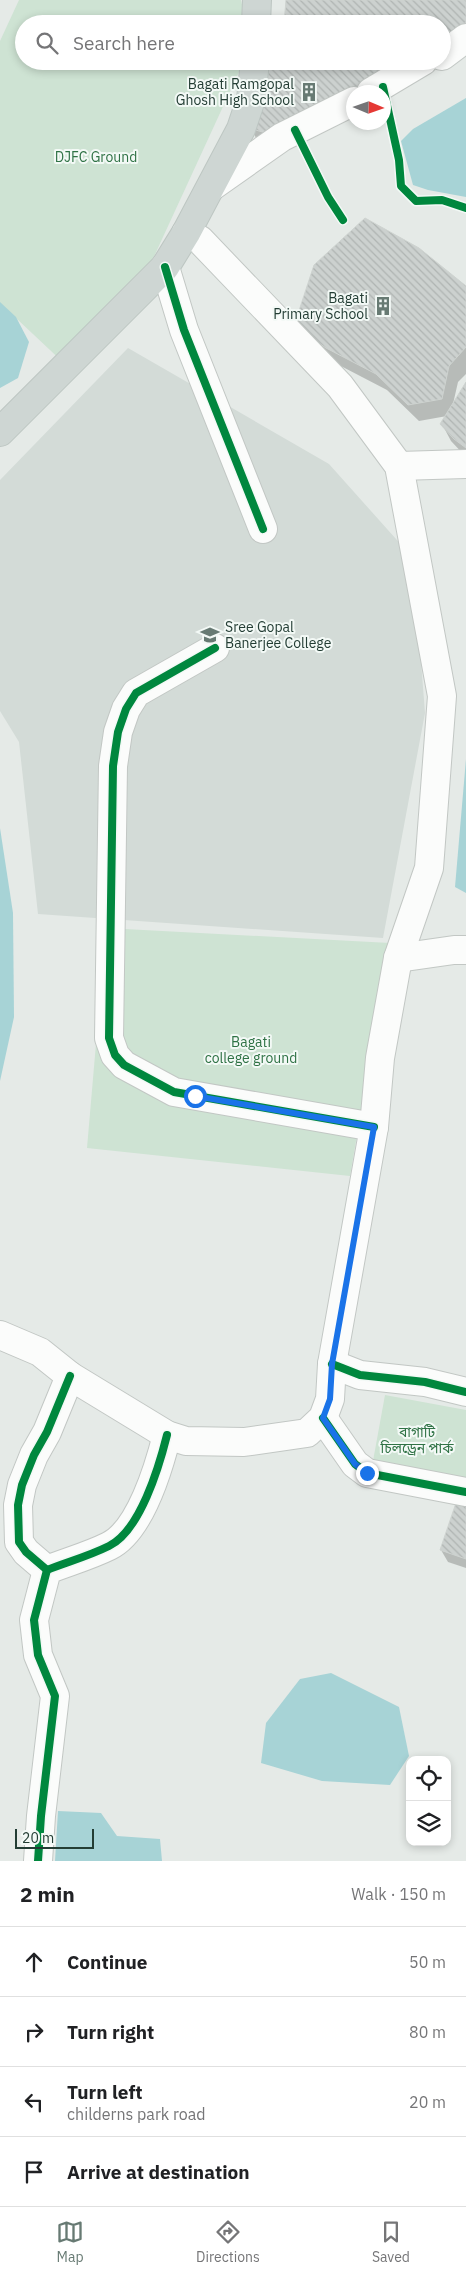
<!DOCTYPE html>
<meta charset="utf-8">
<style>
:root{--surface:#fff;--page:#f2f2f2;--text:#202124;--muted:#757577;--line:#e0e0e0;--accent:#677a73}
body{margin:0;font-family:"IBM Plex Sans","Noto Sans Bengali",sans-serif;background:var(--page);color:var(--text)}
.controls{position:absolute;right:15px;bottom:15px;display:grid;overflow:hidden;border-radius:10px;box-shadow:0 2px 8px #0003}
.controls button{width:45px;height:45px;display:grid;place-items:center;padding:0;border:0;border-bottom:1px solid var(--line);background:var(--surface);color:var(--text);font:25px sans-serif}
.compass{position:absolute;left:346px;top:85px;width:45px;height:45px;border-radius:50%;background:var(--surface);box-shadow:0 2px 8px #0003;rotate:92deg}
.scale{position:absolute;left:15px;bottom:12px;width:79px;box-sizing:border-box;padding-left:5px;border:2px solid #233d34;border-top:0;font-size:14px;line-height:18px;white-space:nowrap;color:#233d34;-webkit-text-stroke:4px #f3f9f6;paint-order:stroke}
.stop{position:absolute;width:15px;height:15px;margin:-11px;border:4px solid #1a73e8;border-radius:50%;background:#fff}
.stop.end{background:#1a73e8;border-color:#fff;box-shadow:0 1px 5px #0008}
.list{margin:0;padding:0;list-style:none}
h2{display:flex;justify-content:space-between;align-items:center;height:65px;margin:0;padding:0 20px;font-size:21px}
h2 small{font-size:16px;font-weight:400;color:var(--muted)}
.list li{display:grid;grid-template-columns:32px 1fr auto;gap:15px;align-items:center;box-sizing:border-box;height:70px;padding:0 20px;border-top:1px solid var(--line)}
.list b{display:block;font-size:19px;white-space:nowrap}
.list p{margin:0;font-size:16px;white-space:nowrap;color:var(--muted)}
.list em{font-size:16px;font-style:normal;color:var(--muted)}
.icon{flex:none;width:28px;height:28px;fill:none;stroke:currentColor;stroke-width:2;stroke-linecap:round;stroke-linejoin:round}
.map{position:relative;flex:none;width:466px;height:1861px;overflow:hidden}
.search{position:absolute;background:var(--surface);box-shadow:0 2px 8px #0003;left:15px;right:15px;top:15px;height:55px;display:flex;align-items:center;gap:12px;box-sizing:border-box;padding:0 18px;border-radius:28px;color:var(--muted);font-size:19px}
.sheet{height:345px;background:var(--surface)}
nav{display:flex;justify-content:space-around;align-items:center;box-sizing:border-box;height:70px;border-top:1px solid var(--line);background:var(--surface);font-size:14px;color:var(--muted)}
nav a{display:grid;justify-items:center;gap:2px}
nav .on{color:var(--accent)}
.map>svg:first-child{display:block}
</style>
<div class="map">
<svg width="466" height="1861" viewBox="0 0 466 1861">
<defs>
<pattern id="building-back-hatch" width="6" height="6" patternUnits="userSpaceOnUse" patternTransform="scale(1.25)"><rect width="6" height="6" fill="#ccd1cf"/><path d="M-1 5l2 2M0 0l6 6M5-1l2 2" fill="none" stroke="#afb4b2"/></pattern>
</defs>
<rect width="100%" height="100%" fill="#e5eae7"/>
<path fill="#d3dbd7" d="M128,348L329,464L413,558L425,713L383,938L38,914L19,742L0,711V480Z"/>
<g fill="#cee3d3">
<path d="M19,0H241L246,24H24V61H244L140,287L67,366L0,303V41Z"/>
<path d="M106,928L390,943L350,1176L87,1148Z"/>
<path d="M385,1395L466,1410V1488L371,1472Z"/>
</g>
<g fill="#a7d3d6">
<path d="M466,98V197L428,190L413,185L401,141L413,129Z"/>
<path d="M0,302L16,317L29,342L18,378L0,388Z"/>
<path d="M466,759V893L455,887Z"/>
<path d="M0,828L13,913L14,1017L0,1081Z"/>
<path d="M331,1673L399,1707L409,1756L390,1785L322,1781L261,1763L266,1723L300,1679Z"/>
<path d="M58,1811L101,1813L117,1836L160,1839L162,1861H55Z"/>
</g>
<g fill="#0003">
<path d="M287,0H466V46L427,74L260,144L250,128L269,100L442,61V24Z"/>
<path d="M466,288V374L458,382L453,404L466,384V457L451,441L442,424L447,416L419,421L387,390L337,364L304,342Z"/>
<path d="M466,1501V1568L448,1562L441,1550Z"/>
</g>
<g fill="url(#building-back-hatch)" stroke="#ced3d0">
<path d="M286,0H466V22L442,41V24H284Z"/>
<path d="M278,61H409L363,84L329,105L269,134L249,128L268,99V71Z"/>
<path d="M365,218L419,248L466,286V347L449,366L442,399L408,405L376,374L326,348L294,326L314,265Z"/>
<path d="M466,382V448L454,439L440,424Z"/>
<path d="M458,1497L466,1500V1559L440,1550Z"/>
</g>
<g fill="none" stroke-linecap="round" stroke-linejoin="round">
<g stroke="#c2c7c4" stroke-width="30">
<g id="minor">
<path d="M442,56L466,38"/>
<path d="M371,92L423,61"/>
<path d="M211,187L282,137L354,101"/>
<path d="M165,267L184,330L263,529"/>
<path d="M399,466L466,464"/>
<path d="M215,648L136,693L126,709L118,732L113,766L109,1038L115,1055L124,1065L174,1092L374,1127"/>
<path d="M398,958L454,950H466"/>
<path d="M0,1335L40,1352L70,1376L167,1435L186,1441L244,1442L307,1433L323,1418L330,1399L332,1364L374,1127L380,1058L398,958L429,868L442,696L399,466L340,386L200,240L186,233"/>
<path d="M332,1364L360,1375L425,1382L466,1392"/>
<path d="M323,1418L355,1464L367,1473L466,1492"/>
<path d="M47,1570L26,1552L19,1542L18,1505L22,1485L34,1455L47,1432L70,1376"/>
<path d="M38,1861L41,1816L55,1696L38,1655L34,1620L47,1570C67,1562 89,1556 109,1546C140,1531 159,1467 167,1435"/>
</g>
</g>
<g stroke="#bdc6c2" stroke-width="30">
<g id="major">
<path d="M256,24L257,0"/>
<path d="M0,432L165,267L186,233L241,129L251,99L255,61"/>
</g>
</g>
<use href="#minor" stroke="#fbfcfb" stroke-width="28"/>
<use href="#major" stroke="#ced6d3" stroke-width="28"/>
<g stroke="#f3f9f6" stroke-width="11">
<g id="cycleway">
<path d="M383,87L399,160L401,186L416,201L442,200L466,208"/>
<path d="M295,130L328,197L343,220"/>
<path d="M165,267L184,330L263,529"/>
<path d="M215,648L136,693L126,709L118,732L113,766L109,1038L115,1055L124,1065L174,1092L374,1127"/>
<path d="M332,1364L360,1375L425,1382L466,1392"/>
<path d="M323,1418L355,1464L367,1473L466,1492"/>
<path d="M47,1570L26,1552L19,1542L18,1505L22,1485L34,1455L47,1432L70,1376"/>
<path d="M38,1861L41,1816L55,1696L38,1655L34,1620L47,1570C67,1562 89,1556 109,1546C140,1531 159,1467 167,1435"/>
</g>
</g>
<use href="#cycleway" stroke="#00873e" stroke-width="8"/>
</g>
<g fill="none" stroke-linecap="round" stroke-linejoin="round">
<path stroke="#1a73e8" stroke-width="6" d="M195,1096L374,1127L332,1364L330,1399L323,1418L355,1464L367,1473"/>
</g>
<defs>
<g id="building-bare" transform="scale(1.5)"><path d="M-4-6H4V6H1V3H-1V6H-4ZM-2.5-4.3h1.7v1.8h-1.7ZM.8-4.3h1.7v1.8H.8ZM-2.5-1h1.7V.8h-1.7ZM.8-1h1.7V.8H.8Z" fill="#677a73" stroke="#f3f9f6" stroke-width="2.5" paint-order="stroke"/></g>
<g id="university-bare" transform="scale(1.5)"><path d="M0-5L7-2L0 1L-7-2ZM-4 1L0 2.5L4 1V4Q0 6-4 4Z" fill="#677a73" stroke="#f3f9f6" stroke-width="2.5" paint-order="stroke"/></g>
</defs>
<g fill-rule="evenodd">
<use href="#building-bare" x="309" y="92"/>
<use href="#building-bare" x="383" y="306"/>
<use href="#university-bare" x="210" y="635"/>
</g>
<g text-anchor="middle" stroke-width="4" stroke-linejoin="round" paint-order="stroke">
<g font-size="14" fill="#233d34" stroke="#f3f9f6" text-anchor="end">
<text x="294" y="89">Bagati Ramgopal<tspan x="294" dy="16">Ghosh High School</tspan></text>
<text x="368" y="303">Bagati<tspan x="368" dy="16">Primary School</tspan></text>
<text x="225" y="632" text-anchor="start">Sree Gopal<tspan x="225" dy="16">Banerjee College</tspan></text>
</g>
<g font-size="14" fill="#2f7245" stroke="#f3f9f6">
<text x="96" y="162">DJFC Ground</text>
<text x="251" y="1047">Bagati<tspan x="251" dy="16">college ground</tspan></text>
<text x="417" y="1437">বাগাটি<tspan x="417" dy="16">চিলড্রেন পার্ক</tspan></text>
</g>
</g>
</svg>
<div class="controls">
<button><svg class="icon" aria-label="locate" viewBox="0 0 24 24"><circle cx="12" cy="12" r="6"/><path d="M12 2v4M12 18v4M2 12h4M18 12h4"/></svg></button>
<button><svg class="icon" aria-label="layers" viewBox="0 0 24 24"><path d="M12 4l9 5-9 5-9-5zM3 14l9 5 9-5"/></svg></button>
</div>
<svg class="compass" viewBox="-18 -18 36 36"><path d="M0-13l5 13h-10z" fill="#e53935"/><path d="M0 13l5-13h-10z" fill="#757577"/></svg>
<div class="scale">20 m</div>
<div class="stop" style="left:195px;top:1096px"></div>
<div class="stop end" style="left:367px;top:1473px"></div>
<div class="search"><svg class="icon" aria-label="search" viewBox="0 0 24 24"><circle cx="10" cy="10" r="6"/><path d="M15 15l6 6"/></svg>Search here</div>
</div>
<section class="sheet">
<h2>2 min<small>Walk · 150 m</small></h2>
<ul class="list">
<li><svg class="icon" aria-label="ahead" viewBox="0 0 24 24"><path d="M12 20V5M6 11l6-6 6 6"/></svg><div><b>Continue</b></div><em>50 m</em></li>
<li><svg class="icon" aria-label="right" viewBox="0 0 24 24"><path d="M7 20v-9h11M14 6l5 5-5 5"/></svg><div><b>Turn right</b></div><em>80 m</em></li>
<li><svg class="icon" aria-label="left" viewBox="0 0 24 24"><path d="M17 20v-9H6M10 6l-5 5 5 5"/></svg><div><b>Turn left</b><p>childerns park road</p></div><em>20 m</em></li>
<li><svg class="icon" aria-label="arrive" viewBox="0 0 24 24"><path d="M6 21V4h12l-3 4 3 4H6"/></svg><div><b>Arrive at destination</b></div></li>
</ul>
</section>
<nav>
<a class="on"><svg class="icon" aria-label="map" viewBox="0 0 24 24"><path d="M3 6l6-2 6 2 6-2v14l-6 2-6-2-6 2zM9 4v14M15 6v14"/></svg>Map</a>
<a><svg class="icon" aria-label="directions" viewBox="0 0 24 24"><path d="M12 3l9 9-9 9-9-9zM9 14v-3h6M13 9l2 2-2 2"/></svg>Directions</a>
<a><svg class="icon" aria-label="saved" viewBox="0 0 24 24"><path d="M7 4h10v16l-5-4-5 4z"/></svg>Saved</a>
</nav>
